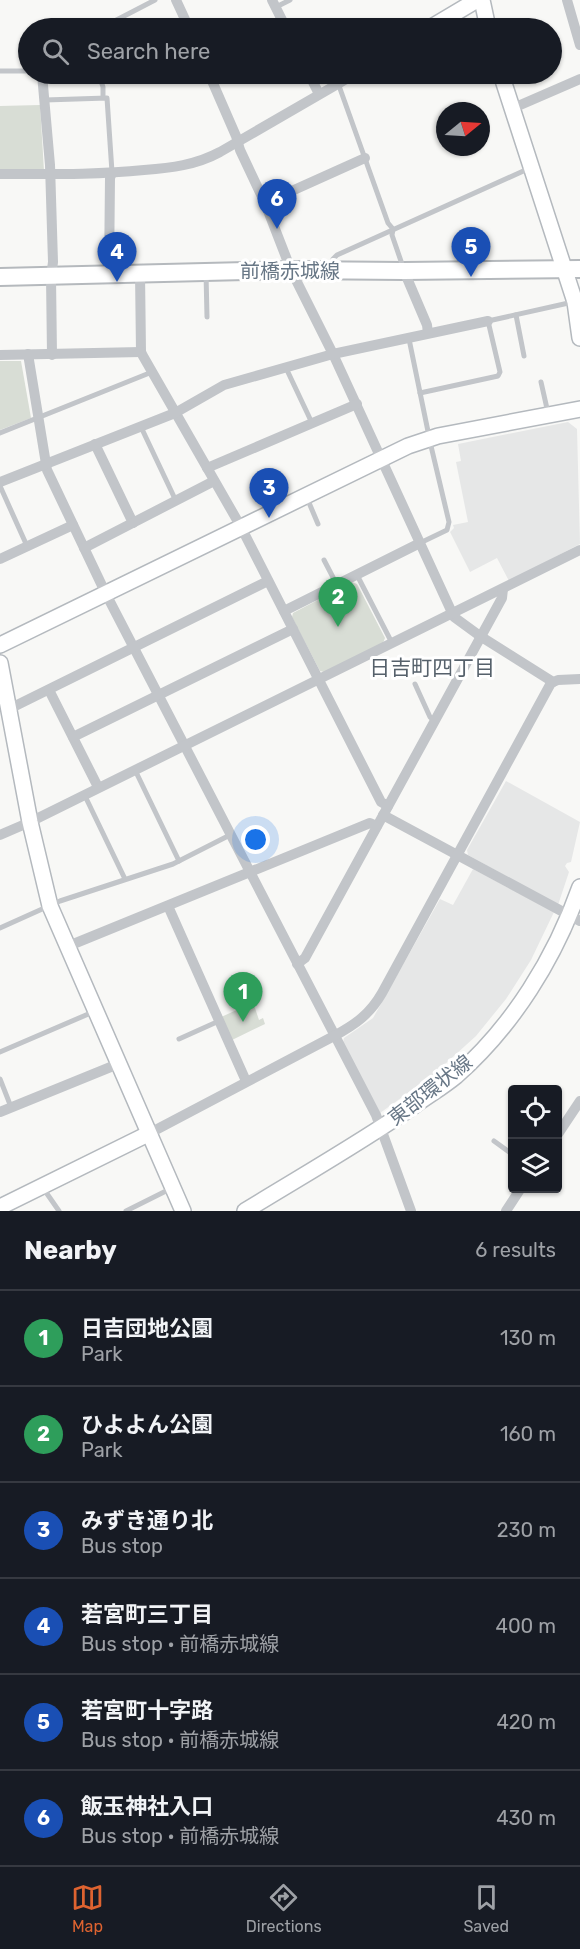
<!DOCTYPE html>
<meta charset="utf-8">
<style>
:root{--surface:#171b24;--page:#20242c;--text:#f1f3f6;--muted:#9ea1a6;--line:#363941;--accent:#de6330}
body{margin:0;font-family:Rubik,"Noto Sans JP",sans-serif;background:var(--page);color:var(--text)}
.controls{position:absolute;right:18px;bottom:18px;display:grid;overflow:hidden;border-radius:6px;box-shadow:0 2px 4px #0004}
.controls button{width:54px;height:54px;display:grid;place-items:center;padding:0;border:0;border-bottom:2px solid var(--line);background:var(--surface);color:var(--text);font:30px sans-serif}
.compass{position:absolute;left:436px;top:102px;width:54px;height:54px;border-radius:50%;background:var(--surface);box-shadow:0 2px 4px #0004;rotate:72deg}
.you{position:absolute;left:256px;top:840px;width:21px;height:21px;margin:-15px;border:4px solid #fff;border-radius:50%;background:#1a73e8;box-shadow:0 0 0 9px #1a73e833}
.badge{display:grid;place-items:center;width:39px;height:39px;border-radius:50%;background:var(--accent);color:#fff;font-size:20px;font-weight:700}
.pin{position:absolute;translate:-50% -50px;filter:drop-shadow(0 2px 3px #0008)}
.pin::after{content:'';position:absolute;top:32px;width:21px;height:18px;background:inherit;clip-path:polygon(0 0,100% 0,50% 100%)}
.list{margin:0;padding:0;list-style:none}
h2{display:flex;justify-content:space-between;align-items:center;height:78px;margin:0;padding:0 24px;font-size:26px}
h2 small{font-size:20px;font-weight:400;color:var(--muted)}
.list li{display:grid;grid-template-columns:39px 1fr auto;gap:18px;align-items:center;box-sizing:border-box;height:96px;padding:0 24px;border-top:2px solid var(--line)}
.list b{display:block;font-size:22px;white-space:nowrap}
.list p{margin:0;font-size:20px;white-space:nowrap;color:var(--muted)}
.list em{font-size:20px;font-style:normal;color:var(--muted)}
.icon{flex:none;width:33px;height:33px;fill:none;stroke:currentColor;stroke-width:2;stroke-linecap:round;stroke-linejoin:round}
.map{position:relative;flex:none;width:580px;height:1211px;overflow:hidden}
.search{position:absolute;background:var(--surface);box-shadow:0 2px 4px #0004;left:18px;right:18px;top:18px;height:66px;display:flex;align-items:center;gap:15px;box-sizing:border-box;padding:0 21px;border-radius:33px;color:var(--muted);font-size:22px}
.sheet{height:654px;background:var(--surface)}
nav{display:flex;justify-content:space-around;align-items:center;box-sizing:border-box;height:84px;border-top:2px solid var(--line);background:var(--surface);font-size:16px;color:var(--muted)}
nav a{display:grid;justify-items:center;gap:3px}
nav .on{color:var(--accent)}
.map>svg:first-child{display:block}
</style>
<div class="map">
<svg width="580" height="1211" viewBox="0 0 580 1211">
<rect width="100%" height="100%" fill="#f8f8f6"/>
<g fill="#e6e7e7">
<path d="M568,422L577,429L580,544L509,581L497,558L470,572L450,532L454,528L453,525L468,522L456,462L461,461L458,444Z"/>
<path d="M506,781L580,822L571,862L567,863L565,866L569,872L558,905L468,855L467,850Z"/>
<path d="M473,869L554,912L531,960L506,999L476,1036L433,1075L380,1113L343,1042L344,1038L373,1018L440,899L453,905Z"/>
</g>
<g fill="#d8ddd5">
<path d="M40,105L44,171H0V106Z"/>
<path d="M0,361H21L31,418L0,430Z"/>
<path d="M352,582L357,584L385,638L383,643L324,672L320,671L292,617L293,613Z"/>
<path d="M254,1005L259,1020L263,1018L265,1024L230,1041L219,1018L241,1008L243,1010Z"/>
</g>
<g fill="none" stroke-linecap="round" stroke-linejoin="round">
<g stroke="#b4b9be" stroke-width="18">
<g id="secondary">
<path d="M482,0L488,28"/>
<path d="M430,28L477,0"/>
<path d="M501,74L575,302L580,338"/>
<path d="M0,645L408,446L438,436L580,409"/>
<path d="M0,663L30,822L50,906L183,1211"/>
<path d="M0,1207L148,1134"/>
<path d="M245,1211C302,1176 360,1143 415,1105C429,1095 444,1086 456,1076C513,1026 555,958 580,887"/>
</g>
</g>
<g stroke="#b5b9bd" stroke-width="20">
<path id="primary" d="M0,277L291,270L404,271L580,269"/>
</g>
<g stroke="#c2c5c9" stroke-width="5">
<path d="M276,7L290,0"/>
<path d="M101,28L155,0"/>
<path d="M0,71H28"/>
<path d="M338,83L388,223L393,229L392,235L403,267"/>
<path d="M103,97V87L100,78L104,74"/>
<path d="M45,100L107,98L112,172"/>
<path d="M334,269L333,259L337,255L530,168"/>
<path d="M206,273L207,317"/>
<path d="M516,315L524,356"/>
<path d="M409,339L431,446L449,522L447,530L420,543"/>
<path d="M286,368L312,423"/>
<path d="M541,382L548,413"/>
<path d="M420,393L498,376L500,372L488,321L573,302"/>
<path d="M141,427L176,501"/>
<path d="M0,433L152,372"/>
<path d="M0,486L27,546"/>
<path d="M307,498L318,524"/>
<path d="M324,560L337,585"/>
<path d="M357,575L392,643"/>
<path d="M415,684L430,717L435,721"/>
<path d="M135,770L179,861"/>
<path d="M85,796L125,879"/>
<path d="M0,928L60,901L173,864L230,835"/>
<path d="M179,1039L219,1021"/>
<path d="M0,1052L93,1012"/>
<path d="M0,1079L11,1107"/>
<path d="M494,1141L512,1154"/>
<path d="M43,1188L59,1211"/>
<path d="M126,1211L170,1189"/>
</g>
<g stroke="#c2c5c9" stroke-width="10">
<path d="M176,0L189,28"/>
<path d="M272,0L286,28"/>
<path d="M567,0L580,45"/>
<path d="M42,74L50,165L53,262L51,277L52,355"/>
<path d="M209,74L236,136L240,150L265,203L291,270L333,354L454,617L480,636L553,682"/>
<path d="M309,74L319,94"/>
<path d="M511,109L580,79"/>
<path d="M0,174C48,174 96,175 144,170C171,168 196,165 220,152L355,74"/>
<path d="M265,203L365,158"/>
<path d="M404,271L427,325L428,333"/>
<path d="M140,273L141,352L143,356L241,527L381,802L388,806"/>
<path d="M109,275L110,178L112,173"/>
<path d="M28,354L47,470L106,594L376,1115L411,1211"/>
<path d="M0,355L141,352"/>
<path d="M95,444L133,523"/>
<path d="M207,468L357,404"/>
<path d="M0,482L175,413L224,385L333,354L488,321"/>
<path d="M84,548L214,481"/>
<path d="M0,559L73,525"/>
<path d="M284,611L420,543"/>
<path d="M49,690L98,787"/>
<path d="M9,709L268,581"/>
<path d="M73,737L293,629"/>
<path d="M383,815L580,921"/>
<path d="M0,835L30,822L580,550"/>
<path d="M168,906L246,1081"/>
<path d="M66,947L370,823L377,826"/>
<path d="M297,964L305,958L502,598L503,589"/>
<path d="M0,1112L118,1064"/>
<path d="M148,1134L334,1036C356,1024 370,1014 382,993L551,683L558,680L580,679"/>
<path d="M558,1134L580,1101"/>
<path d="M506,1211L521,1188"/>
</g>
<use href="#secondary" stroke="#fff" stroke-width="15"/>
<use href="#primary" stroke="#fff" stroke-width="16"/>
</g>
<g text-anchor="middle" stroke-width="6" stroke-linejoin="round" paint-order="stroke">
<g font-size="20" fill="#687786" stroke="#fff">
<text x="290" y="278">前橋赤城線</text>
<text transform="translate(430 1090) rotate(-38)" y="7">東部環状線</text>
</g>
<g font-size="21" fill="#56616b" stroke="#fff">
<text x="432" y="675">日吉町四丁目</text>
</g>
</g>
</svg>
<div class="controls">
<button><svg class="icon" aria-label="locate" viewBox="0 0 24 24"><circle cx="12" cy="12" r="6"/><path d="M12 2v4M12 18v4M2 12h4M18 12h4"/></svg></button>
<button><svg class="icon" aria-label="layers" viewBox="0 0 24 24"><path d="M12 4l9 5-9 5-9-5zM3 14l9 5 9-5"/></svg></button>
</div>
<svg class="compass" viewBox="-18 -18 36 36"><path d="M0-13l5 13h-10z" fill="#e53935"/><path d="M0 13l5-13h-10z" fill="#9ea1a6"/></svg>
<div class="you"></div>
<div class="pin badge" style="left:243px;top:1022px;background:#2e9e5b">1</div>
<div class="pin badge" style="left:338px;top:627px;background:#2e9e5b">2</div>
<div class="pin badge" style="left:269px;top:518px;background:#1a4fb4">3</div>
<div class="pin badge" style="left:117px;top:282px;background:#1a4fb4">4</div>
<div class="pin badge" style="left:471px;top:277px;background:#1a4fb4">5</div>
<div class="pin badge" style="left:277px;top:229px;background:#1a4fb4">6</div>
<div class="search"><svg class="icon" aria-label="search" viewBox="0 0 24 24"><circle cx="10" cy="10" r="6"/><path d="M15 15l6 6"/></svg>Search here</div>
</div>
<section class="sheet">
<h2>Nearby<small>6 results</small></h2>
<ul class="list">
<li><span class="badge" style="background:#2e9e5b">1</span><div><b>日吉団地公園</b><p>Park</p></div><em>130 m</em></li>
<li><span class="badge" style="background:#2e9e5b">2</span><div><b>ひよよん公園</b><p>Park</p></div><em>160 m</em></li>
<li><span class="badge" style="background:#1a4fb4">3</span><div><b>みずき通り北</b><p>Bus stop</p></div><em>230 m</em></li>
<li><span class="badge" style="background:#1a4fb4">4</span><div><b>若宮町三丁目</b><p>Bus stop · 前橋赤城線</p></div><em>400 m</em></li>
<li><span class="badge" style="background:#1a4fb4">5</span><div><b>若宮町十字路</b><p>Bus stop · 前橋赤城線</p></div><em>420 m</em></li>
<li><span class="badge" style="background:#1a4fb4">6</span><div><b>飯玉神社入口</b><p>Bus stop · 前橋赤城線</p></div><em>430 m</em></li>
</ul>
</section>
<nav>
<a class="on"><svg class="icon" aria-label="map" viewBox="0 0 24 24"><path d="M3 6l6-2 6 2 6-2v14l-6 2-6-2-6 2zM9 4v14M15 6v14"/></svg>Map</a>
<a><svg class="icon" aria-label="directions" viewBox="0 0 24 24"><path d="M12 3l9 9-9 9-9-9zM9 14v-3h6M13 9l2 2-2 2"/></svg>Directions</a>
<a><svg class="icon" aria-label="saved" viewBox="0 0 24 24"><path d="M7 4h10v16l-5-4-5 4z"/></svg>Saved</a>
</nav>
